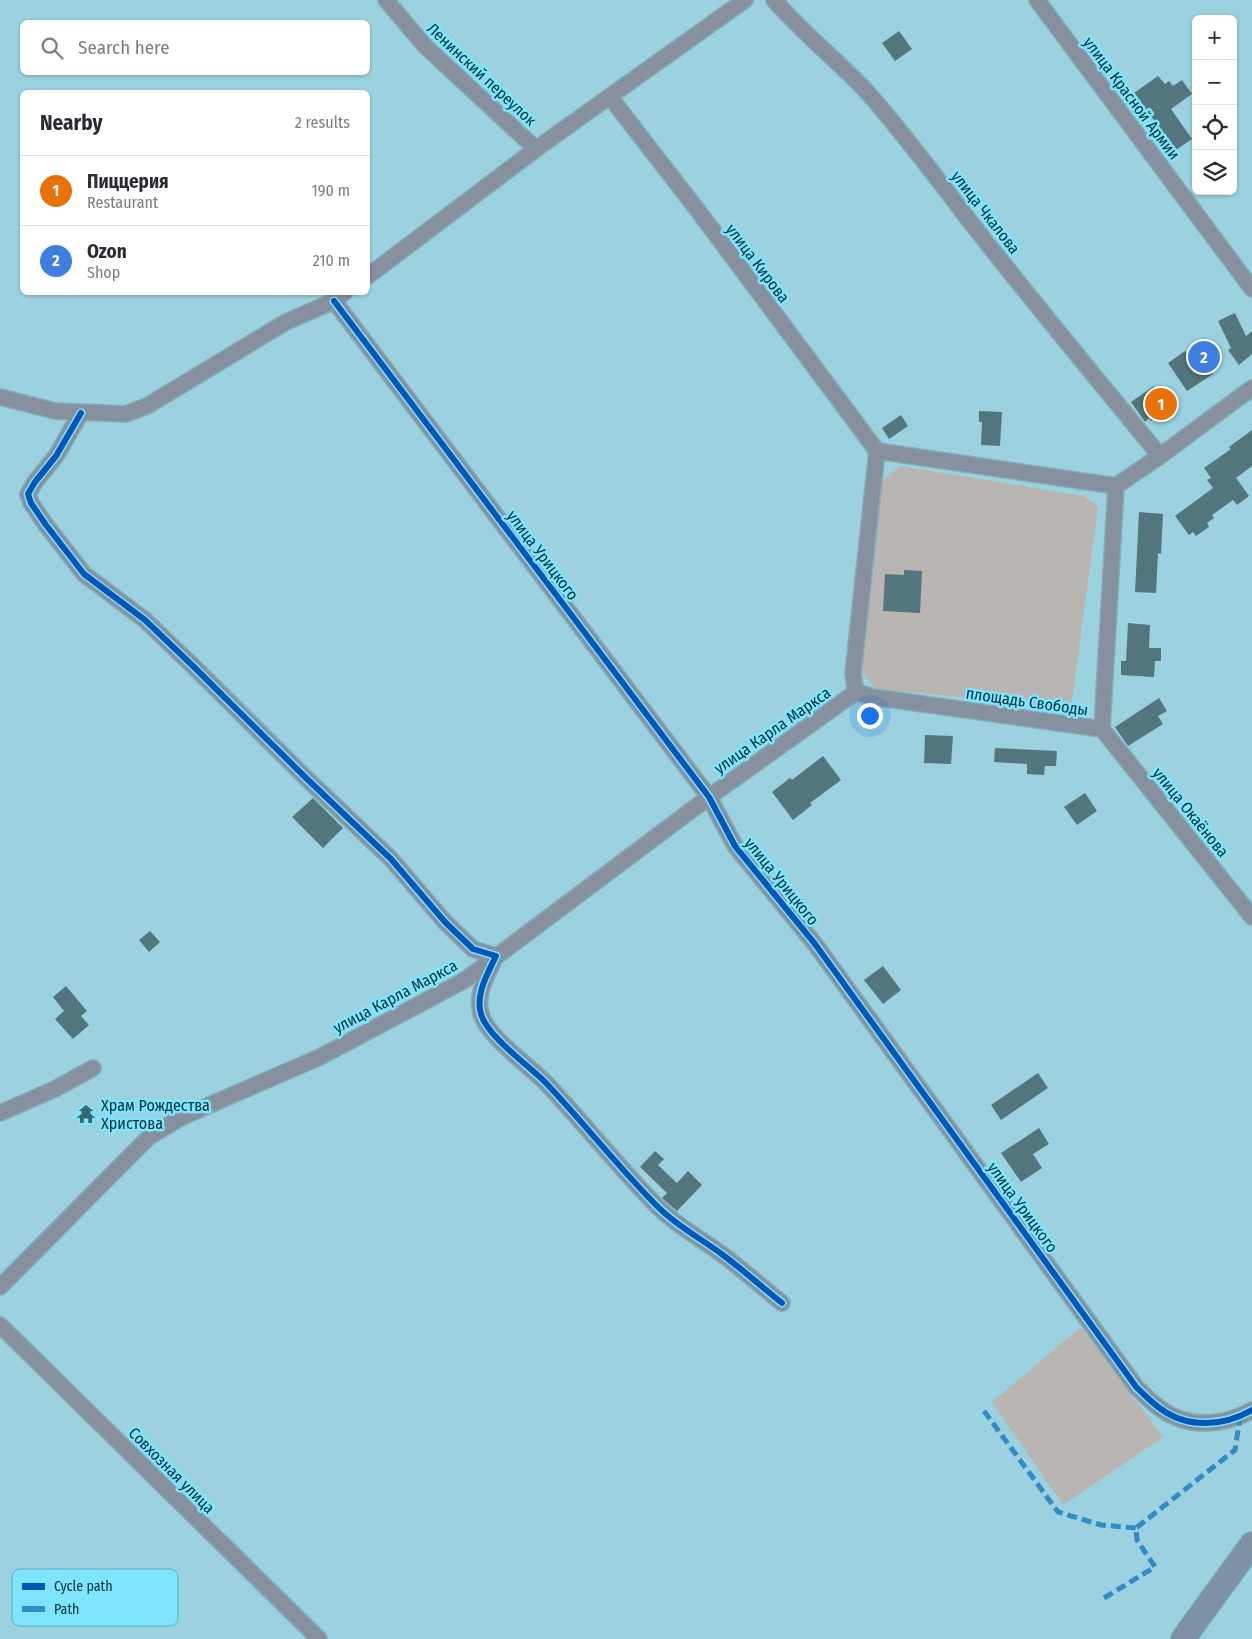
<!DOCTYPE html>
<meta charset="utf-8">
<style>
:root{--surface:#fff;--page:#f2f2f3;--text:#2b2b33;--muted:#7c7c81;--line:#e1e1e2;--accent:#111827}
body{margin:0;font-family:"Fira Sans Condensed",sans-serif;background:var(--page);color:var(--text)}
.controls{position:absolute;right:15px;top:15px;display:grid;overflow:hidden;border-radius:8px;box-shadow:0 1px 4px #0004}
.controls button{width:45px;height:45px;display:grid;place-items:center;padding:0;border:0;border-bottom:1px solid var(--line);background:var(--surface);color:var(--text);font:25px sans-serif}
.you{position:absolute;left:869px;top:715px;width:18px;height:18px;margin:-12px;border:4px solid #fff;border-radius:50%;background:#1a73e8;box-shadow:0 0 0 8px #1a73e833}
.badge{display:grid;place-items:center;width:32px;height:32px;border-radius:50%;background:var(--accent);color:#fff;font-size:16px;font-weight:700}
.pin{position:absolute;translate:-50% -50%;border:2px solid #fff;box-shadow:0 1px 5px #0006}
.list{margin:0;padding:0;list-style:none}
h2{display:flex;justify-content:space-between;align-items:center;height:65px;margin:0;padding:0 20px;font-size:21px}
h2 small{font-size:16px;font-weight:400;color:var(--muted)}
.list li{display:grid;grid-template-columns:32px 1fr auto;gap:15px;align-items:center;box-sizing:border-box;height:70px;padding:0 20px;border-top:1px solid var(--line)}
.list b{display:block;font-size:19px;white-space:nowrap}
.list p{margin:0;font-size:16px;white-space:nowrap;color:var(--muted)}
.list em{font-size:16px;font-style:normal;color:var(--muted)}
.icon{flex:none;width:28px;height:28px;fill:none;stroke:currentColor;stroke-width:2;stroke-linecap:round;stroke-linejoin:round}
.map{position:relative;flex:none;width:1252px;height:1639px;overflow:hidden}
.search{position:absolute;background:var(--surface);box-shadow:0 1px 4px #0004;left:20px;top:20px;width:350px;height:55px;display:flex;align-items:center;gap:12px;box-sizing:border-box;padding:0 18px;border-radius:8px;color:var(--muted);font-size:19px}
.panel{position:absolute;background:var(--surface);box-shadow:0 1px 4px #0004;left:20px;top:90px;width:350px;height:205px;border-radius:8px}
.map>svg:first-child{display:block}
</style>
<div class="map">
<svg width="1252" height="1639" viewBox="0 0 1252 1639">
<rect width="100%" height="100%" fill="#9cd2e0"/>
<g fill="#b8b5b3">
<path d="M900,466L1084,496L1098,507L1071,708L876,689L861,671L882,482Z"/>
<path d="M1081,1327L1163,1437L1063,1505L992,1402Z"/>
</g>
<g fill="#53767e">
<path d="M899,31L912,49L895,61L882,43Z"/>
<path d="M1158,76L1165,84L1169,81L1173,86L1182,80L1192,94L1171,109L1192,139L1176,150L1134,93Z"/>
<path d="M1235,313L1246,336L1252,331V354L1239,365L1228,350L1231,348L1218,321Z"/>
<path d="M1185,351L1190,359L1198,353L1213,374L1187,391L1168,363Z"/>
<path d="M1154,386L1169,408L1151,421L1149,418L1145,422L1131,402Z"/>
<path d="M979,411L1002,412L1000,446L981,445L982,422H979Z"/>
<path d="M901,415L908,426L889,439L882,428Z"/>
<path d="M1252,430V466L1236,478L1249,496L1237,505L1233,500L1212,515L1214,518L1207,523L1209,527L1196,536L1193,532L1189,535L1175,516L1213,488L1207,480L1211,478L1204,468L1231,449L1229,447Z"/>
<path d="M1139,512L1163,514L1161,554L1158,553L1156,593L1135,592Z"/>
<path d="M904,570L922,571L920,613L883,611L885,574L904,575Z"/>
<path d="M1128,623L1150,625L1149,648H1161V661H1155L1154,677L1121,675V661H1126Z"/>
<path d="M1159,698L1167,711L1158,716L1163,724L1128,746L1115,727Z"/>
<path d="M925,735L953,736L951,764L924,763Z"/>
<path d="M995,748L1057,751L1056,766H1045L1044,775L1027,774V764L994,762Z"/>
<path d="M823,756L841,780L810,803L812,805L793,820L772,792L790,778L792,780Z"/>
<path d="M1085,793L1097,811L1077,825L1064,807Z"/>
<path d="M313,798L343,828L323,848L292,817Z"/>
<path d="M150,931L160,942L149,952L139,940Z"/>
<path d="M883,966L901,990L883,1004L864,980Z"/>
<path d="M66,986L87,1011L81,1016L89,1025L73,1039L55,1019L64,1011L53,997Z"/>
<path d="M1038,1073L1048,1088L1001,1120L991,1105Z"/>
<path d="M1039,1128L1049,1144L1033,1154L1042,1168L1021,1182L1001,1153Z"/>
<path d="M655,1151L664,1159L658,1165L677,1183L688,1171L702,1185L677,1211L662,1198L667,1193L640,1167Z"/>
</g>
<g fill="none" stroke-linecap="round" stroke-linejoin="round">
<g stroke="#83aeb9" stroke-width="18">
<g id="street">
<path d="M386,0L425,46L536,149"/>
<path d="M774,0C803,33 838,61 868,93C905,135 938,180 972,224C1033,302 1097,379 1160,456"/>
<path d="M1037,0L1252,289"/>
<path d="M610,97L699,212L877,451"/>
<path d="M368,276L536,149L745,0"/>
<path d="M334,301L709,797L735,846L815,944L1137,1388C1145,1395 1152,1403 1161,1409C1188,1429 1224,1426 1252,1410"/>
<path d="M0,397L55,411L126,414L147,406L286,322L334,301L345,292"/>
<path d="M81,413L56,456L35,482L28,494L31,503L46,525L84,574L145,620L195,668L305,777L391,859L445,922L473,949L496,956C488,973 475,994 481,1014C487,1036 528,1065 545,1082C582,1121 616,1164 654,1203C674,1224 700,1238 723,1255C743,1270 762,1287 782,1303"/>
<path d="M877,451L853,674L856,692L873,697L1102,729L1116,486"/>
<path d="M877,451L1116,486"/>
<path d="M1116,486L1160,456L1252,388"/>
<path d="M1102,729L1252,917"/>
<path d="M0,1113L55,1089L93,1068"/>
<path d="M0,1287L149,1137L182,1117L320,1057L465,980L709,797L856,692"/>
<path d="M0,1325L319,1639"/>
</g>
</g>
<g stroke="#83aeb9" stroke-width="26">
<path id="primary" d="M1183,1639L1252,1544"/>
</g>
<use href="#street" stroke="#86909f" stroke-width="15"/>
<use href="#primary" stroke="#7d92a4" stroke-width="24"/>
<g stroke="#308bc6" stroke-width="5" stroke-dasharray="10 5" stroke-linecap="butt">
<path d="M984,1411L1058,1512L1101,1525L1136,1528"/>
<path d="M1104,1598L1155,1567L1137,1540L1136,1528L1235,1450L1240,1417"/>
</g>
<g stroke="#7fe4fd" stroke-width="9">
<g id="cycleway">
<path d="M334,301L709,797L735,846L815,944L1137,1388C1145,1395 1152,1403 1161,1409C1188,1429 1224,1426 1252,1410"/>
<path d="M81,413L56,456L35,482L28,494L31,503L46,525L84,574L145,620L195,668L305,777L391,859L445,922L473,949L496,956C488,973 475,994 481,1014C487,1036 528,1065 545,1082C582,1121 616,1164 654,1203C674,1224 700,1238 723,1255C743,1270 762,1287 782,1303"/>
</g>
</g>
<use href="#cycleway" stroke="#0057b8" stroke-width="6"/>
</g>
<defs>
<g id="temple-bare" transform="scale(1.5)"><path d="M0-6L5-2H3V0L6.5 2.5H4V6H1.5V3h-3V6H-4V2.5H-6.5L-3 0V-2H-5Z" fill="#376974" stroke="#7fe4fd" stroke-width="2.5" paint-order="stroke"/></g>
</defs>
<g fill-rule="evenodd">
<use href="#temple-bare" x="86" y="1114"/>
</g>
<g text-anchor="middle" stroke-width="5" stroke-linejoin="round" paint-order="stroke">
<g font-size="16" fill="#01303a" stroke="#7fe4fd">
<text transform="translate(482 74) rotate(43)" y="6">Ленинский переулок</text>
<text transform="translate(1132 98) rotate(53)" y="6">улица Красной Армии</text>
<text transform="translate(986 212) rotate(52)" y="6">улица Чкалова</text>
<text transform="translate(758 263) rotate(53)" y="6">улица Кирова</text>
<text transform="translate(543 555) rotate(53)" y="6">улица Урицкого</text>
<text transform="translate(1027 701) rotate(8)" y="6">площадь Свободы</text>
<text transform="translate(772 730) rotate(-35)" y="6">улица Карла Маркса</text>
<text transform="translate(1191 812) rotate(51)" y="6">улица Окаёнова</text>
<text transform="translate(782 881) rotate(51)" y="6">улица Урицкого</text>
<text transform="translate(395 996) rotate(-28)" y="6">улица Карла Маркса</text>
<text transform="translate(1023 1207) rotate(54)" y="6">улица Урицкого</text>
<text transform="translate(172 1470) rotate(45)" y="6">Совхозная улица</text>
</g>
<g font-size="16" fill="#01303a" stroke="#7fe4fd" text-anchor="start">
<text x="101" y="1111">Храм Рождества<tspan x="101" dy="18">Христова</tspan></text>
</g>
</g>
<rect x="12" y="1569" width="166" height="57" rx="8" fill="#7fe4fd" stroke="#59aec2" stroke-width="1"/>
<rect x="22" y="1583" width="23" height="7" fill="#0057b8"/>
<rect x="22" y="1606" width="23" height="6" fill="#308bc6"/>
<g font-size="14" fill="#01303a">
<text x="54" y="1591">Cycle path</text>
<text x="54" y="1614">Path</text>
</g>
</svg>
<div class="controls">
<button>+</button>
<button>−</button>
<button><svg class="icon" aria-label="locate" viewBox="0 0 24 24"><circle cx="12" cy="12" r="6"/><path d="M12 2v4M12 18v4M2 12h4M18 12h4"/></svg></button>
<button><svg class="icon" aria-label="layers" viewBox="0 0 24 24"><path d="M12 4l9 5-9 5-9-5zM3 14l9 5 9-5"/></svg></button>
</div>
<div class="you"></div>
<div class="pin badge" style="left:1161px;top:404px;background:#e8710a">1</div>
<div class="pin badge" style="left:1204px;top:357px;background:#3f7fe0">2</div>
<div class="search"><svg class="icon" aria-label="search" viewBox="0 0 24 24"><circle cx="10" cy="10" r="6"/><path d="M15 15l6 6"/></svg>Search here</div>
<section class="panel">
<h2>Nearby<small>2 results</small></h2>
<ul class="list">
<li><span class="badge" style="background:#e8710a">1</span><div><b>Пиццерия</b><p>Restaurant</p></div><em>190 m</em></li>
<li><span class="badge" style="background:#3f7fe0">2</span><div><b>Ozon</b><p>Shop</p></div><em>210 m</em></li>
</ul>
</section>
</div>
